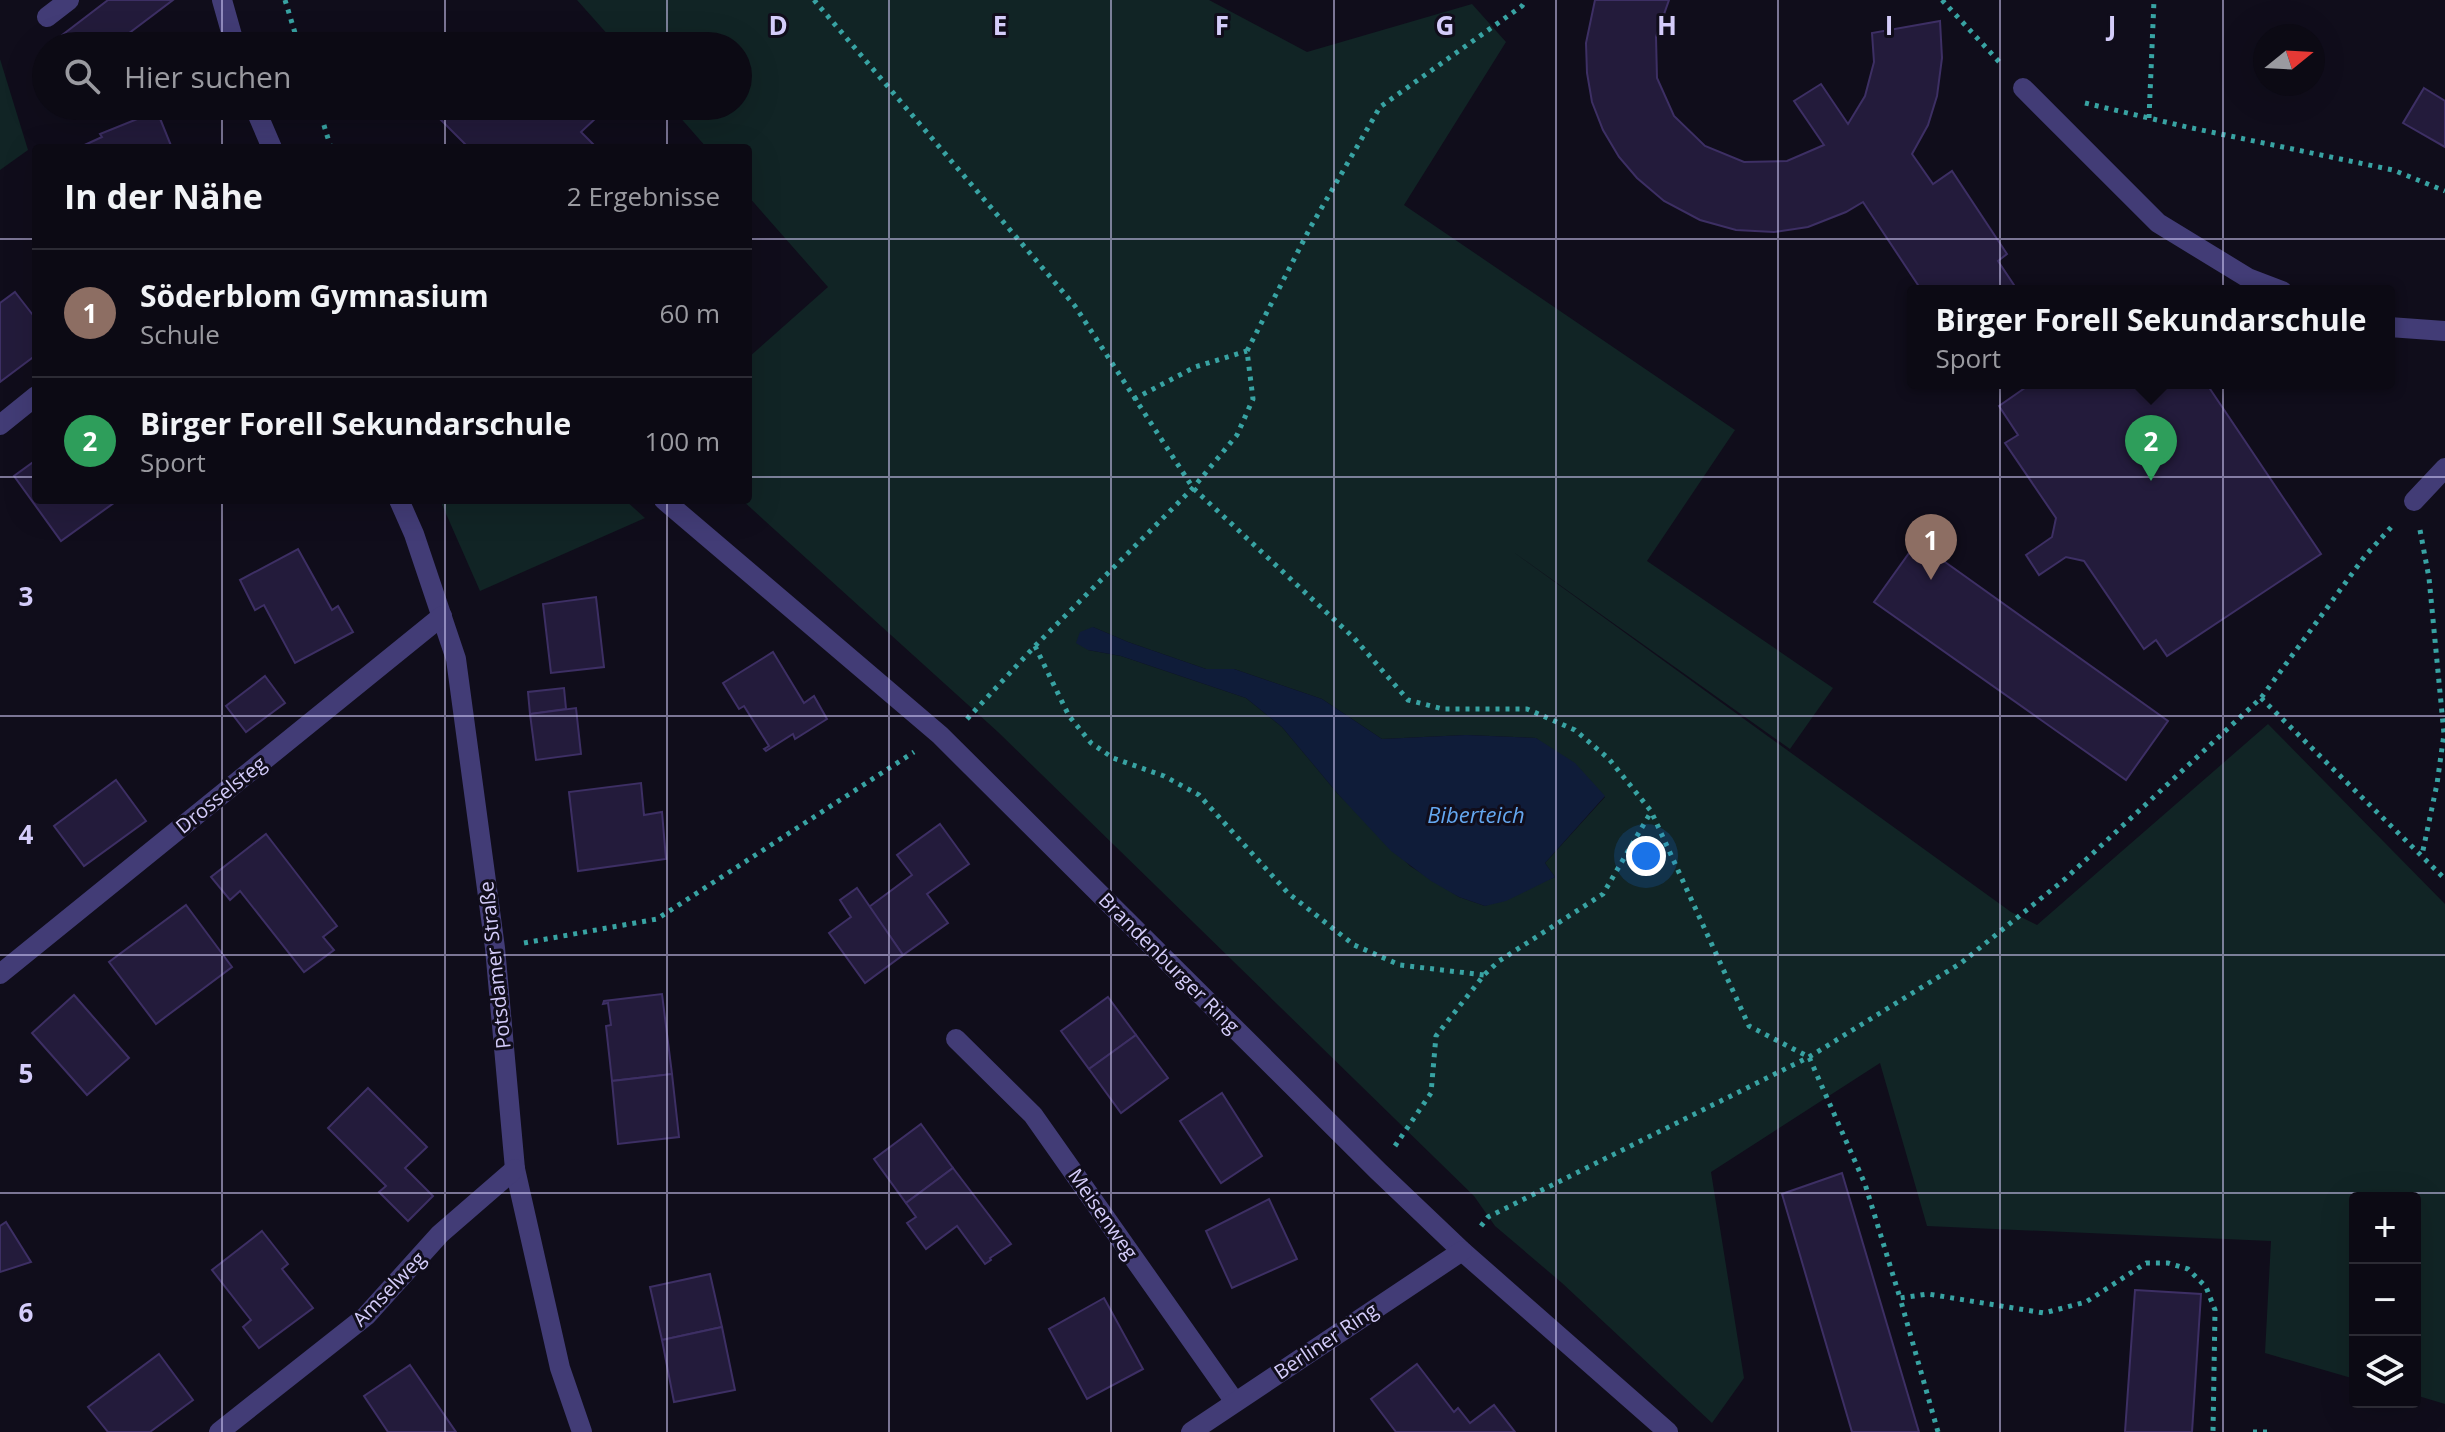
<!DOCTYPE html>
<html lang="de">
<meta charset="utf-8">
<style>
:root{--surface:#0c0a14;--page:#1a1822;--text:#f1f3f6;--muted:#9a9aa0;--line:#2c2b34;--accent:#15bddd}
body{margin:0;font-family:"Open Sans",sans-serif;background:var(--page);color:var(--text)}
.controls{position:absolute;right:24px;bottom:24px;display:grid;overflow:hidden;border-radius:8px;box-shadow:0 8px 32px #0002}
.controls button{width:72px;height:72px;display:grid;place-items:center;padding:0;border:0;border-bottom:2px solid var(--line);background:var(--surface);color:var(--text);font:40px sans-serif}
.compass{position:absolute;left:2253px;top:24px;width:72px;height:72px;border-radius:50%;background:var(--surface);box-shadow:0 8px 32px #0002;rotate:72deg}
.you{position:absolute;left:1646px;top:856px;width:28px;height:28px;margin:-20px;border:6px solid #fff;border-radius:50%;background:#1a73e8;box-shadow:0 0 0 12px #1a73e833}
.badge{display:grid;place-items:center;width:52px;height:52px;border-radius:50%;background:var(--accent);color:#fff;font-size:26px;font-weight:700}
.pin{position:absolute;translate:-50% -66px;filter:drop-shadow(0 2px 4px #0008)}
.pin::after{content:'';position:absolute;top:42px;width:28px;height:24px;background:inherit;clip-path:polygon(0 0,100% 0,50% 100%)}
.popup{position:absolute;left:1907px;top:285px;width:488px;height:104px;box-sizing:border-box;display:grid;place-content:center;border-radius:8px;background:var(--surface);filter:drop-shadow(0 2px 6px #0005);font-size:26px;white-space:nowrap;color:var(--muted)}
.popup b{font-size:30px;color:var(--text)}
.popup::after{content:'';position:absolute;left:50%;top:100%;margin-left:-16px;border:16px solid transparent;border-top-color:var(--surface)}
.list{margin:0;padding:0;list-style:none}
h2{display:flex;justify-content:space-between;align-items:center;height:104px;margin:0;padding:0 32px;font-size:34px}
h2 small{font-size:26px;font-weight:400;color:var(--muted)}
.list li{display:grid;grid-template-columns:52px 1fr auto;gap:24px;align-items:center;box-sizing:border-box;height:128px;padding:0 32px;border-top:2px solid var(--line)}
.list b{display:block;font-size:30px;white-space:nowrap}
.list p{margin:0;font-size:26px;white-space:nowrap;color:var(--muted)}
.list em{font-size:26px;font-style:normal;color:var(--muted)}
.icon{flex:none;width:44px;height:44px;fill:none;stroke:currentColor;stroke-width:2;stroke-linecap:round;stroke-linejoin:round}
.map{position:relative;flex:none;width:2445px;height:1432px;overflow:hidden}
.search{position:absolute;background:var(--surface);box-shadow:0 8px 32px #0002;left:32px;top:32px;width:720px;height:88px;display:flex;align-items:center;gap:20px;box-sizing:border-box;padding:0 28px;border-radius:44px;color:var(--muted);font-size:30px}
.panel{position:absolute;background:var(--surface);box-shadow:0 8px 32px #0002;left:32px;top:144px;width:720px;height:360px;border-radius:8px}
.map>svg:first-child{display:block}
</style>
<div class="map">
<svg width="2445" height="1432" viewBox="0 0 2445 1432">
<rect width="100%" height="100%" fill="#100d1b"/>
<g fill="#112425" fill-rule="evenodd">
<path d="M577,0H1209L1307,52L1472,4L1506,42L1404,205L1735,430L1647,561L1833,688L1790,749L1512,551L2011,912L2037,925L2268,724L2445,904V1404L2415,1395V1198H2355V1379L2265,1353L2271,1241L1927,1226L1880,1063L1711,1172L1744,1378L1712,1423L1562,1283L1495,1226L1474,1196L998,732L742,500H748V358L828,287L748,196V148H707L670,106H738V46H618ZM1093,627L1128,642L1206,669H1234L1322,699L1382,739L1466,735L1536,738L1605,797L1545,863L1555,877L1485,906L1459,897L1410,866L1338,794L1282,727L1246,698L1121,656L1088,650Z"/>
<path d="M0,59L28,150L0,170Z"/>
<path d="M440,500H625L645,518L480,591Z"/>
</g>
<path fill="#0f1c39" d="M1093,627L1128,642L1206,669H1234L1322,699L1382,739L1466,735L1536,738L1575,763L1605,796L1545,863L1555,877L1506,901L1485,906L1459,897L1431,881L1391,851L1338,794L1282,727L1246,698L1121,656L1088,650L1076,643L1080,632Z"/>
<g fill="#231b3b" stroke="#3d2f64" stroke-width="2">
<path d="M108,0H173L112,46H62L57,39Z"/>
<path d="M1595,0H1669L1656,37L1657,78L1674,116L1705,146L1744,162L1787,161L1824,145L1794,101L1821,84L1848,124L1865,96L1874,62L1872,33L1940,21L1942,58L1937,96L1928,125L1912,154L1933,184L1952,171L2007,254L1998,261L2018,291H1922L1863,202L1846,212L1808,227L1774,232L1736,230L1700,220L1664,201L1637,178L1619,157L1603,130L1592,102L1587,73L1586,43Z"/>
<path d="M2424,88L2445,101V147L2403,123Z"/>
<path d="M436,106H585L597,117L581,132L597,148H469L431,110Z"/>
<path d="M157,111L172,148H78L102,137L100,134Z"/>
<path d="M15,292L36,319V355L0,382V303Z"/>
<path d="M2032,383H2206L2321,554L2167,656L2156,640L2144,649L2084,561L2066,557L2039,575L2026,555L2052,537L2056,518L2005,443L2018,435L1999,406Z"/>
<path d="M36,460V500H118L61,541L14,476Z"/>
<path d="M1917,542L2168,721L2126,780L1874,602Z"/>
<path d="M298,549L332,610L338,606L353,632L295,663L264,605L255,610L240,580Z"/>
<path d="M596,597L604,667L551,673L543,604Z"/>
<path d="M773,652L804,703L814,696L827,719L795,739L793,734L766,751L764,749L769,746L744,706L739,709L723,683Z"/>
<path d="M265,676L285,703L246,732L226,706Z"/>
<path d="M564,688L566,709L530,714L528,692Z"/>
<path d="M576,708L581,754L536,760L530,714Z"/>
<path d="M116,780L146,821L84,866L54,826Z"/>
<path d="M641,783L644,815L662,812L666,859L578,871L569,792Z"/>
<path d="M940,824L969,864L927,894L948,923L903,955L869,907L912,875L897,855Z"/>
<path d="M266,834L337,926L323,937L334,950L304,972L240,891L230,900L211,877Z"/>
<path d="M857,888L903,955L865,983L829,933L851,917L840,900Z"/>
<path d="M186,905L232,967L156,1024L109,962Z"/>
<path d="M662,994L672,1074L612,1081L606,1026L611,1025L608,1003L603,1004L604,1001Z"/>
<path d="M74,995L129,1058L87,1095L32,1033Z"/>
<path d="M1108,997L1136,1035L1089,1069L1061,1031Z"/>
<path d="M1136,1035L1168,1078L1121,1113L1089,1069Z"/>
<path d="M672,1074L679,1137L618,1144L612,1081Z"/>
<path d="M368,1088L427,1147L405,1168L433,1196L408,1221L379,1192L386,1186L328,1128Z"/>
<path d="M1222,1093L1262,1156L1221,1183L1180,1121Z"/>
<path d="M921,1124L953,1168L906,1203L874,1159Z"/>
<path d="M953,1168L1011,1244L990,1258L991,1260L985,1264L957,1226L926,1249L907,1223L916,1217L906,1203Z"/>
<path d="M1842,1173L1919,1432H1852L1782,1194Z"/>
<path d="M1269,1199L1297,1259L1232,1288L1206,1231Z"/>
<path d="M6,1222L31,1262L0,1272V1226Z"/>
<path d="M262,1231L288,1264L282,1269L313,1308L259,1348L243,1327L251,1320L212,1270Z"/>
<path d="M710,1274L722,1327L662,1340L650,1287Z"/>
<path d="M2135,1290L2201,1294L2192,1432H2125Z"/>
<path d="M1104,1298L1143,1369L1087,1399L1049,1329Z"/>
<path d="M722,1327L735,1390L674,1402L662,1340Z"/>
<path d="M159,1354L193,1400L150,1432H108L88,1407Z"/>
<path d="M1417,1364L1454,1412L1458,1408L1470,1423L1494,1405L1515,1432H1396L1371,1399Z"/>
<path d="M410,1365L456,1432H388L364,1396Z"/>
</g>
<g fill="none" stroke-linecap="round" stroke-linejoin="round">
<g stroke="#38a3a3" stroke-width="5" stroke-dasharray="4 6" stroke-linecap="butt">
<path d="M285,0L299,46"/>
<path d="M814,0L1075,306L1193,488L1354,638L1408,700L1443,709H1527L1575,730L1609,759L1651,811L1749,1026L1809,1057L1865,1184L1900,1298"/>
<path d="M1942,0L2003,66"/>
<path d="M2085,103L2187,127L2393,170L2445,191"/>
<path d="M318,106L331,148"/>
<path d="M2149,118L2154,0"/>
<path d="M1134,399L1195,367L1247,351"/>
<path d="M2420,530L2429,578L2444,734L2437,784L2422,855"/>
<path d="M1035,646L1069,716L1091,743L1113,758L1164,776L1199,795L1288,893L1354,945L1400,965L1484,975"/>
<path d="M2261,698L2445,879"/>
<path d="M967,719L1035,646L1193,488L1237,435L1253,399L1247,351L1310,228L1380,107L1522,6L1526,0"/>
<path d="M524,943L657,919L914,752"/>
<path d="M1395,1146L1431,1093L1436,1036L1484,975L1499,961L1603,894L1651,812"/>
<path d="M1481,1226L1488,1217L1809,1057L1961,963L2065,879L2261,698L2365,556L2395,523"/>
<path d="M1938,1432L1900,1298L1928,1294L2044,1313L2086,1302L2146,1263H2168L2188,1269L2206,1287L2215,1310L2213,1432"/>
<path d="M2253,1432H2268"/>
</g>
<g stroke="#423c76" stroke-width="20">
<path d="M222,0L235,46"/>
<path d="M47,17L69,0"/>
<path d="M2023,88L2158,223L2248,278L2282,291"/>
<path d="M254,106L272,148"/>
<path d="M2389,327L2445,331"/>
<path d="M0,425L36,396"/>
<path d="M399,500L414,534L456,659L495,948L515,1169L560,1368L582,1432"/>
<path d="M664,500L940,735L1378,1171L1462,1251L1668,1432"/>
<path d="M2414,501L2445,468"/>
<path d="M0,974L442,616"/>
<path d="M956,1039L1033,1115L1235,1402"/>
<path d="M219,1432L366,1316L440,1234L515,1169"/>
<path d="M1191,1432L1462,1251"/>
</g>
</g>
<path fill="none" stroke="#d4ccfa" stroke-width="2" stroke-opacity="0.55" d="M222,0V46M445,0V46M667,0V46M889,0V1432M1111,0V1432M1334,0V1432M1556,0V1432M1778,0V1432M2000,0V1432M2223,0V1432M222,106V148M445,106V148M667,106V148M0,239H36M748,239H2445M0,477H36M748,477H2445M222,500V1432M445,500V1432M667,500V1432M0,716H2445M0,955H2445M0,1193H2445"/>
<g text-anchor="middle" stroke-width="6" stroke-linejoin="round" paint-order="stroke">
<g font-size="20" fill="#d4ccfa" stroke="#100d1b">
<text transform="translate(221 795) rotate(-39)" y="7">Drosselsteg</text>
<text transform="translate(1169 963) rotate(45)" y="7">Brandenburger Ring</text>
<text transform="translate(495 965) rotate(-96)" y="7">Potsdamer Straße</text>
<text transform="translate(1103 1214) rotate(55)" y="7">Meisenweg</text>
<text transform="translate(389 1289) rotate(-46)" y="7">Amselweg</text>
<text transform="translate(1326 1341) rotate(-34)" y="7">Berliner Ring</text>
</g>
<g font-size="22" font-style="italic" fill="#64a7f0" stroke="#100d1b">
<text x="1476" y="823">Biberteich</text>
</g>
</g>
<g font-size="26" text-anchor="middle" font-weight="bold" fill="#d4ccfa" stroke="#100d1b" stroke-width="6" stroke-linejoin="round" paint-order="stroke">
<text x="778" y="35">D</text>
<text x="1000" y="35">E</text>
<text x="1222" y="35">F</text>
<text x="1445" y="35">G</text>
<text x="1667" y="35">H</text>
<text x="1889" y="35">I</text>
<text x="2112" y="35">J</text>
<text x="26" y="606">3</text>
<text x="26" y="844">4</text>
<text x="26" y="1083">5</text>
<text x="26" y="1322">6</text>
</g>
</svg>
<div class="controls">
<button>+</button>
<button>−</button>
<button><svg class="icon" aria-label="layers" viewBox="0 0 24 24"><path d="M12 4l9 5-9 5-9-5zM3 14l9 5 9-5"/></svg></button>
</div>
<svg class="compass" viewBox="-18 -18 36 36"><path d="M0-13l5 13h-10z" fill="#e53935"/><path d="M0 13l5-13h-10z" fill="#9a9aa0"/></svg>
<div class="you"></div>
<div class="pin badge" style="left:1931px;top:580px;background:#8d6e63">1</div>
<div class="pin badge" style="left:2151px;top:481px;background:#2e9e5b">2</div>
<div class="popup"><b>Birger Forell Sekundarschule</b>Sport</div>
<div class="search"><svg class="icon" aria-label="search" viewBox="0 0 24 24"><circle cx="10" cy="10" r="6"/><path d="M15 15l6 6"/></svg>Hier suchen</div>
<section class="panel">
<h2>In der Nähe<small>2 Ergebnisse</small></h2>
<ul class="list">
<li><span class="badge" style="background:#8d6e63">1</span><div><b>Söderblom Gymnasium</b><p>Schule</p></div><em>60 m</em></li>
<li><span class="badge" style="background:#2e9e5b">2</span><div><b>Birger Forell Sekundarschule</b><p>Sport</p></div><em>100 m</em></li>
</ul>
</section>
</div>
